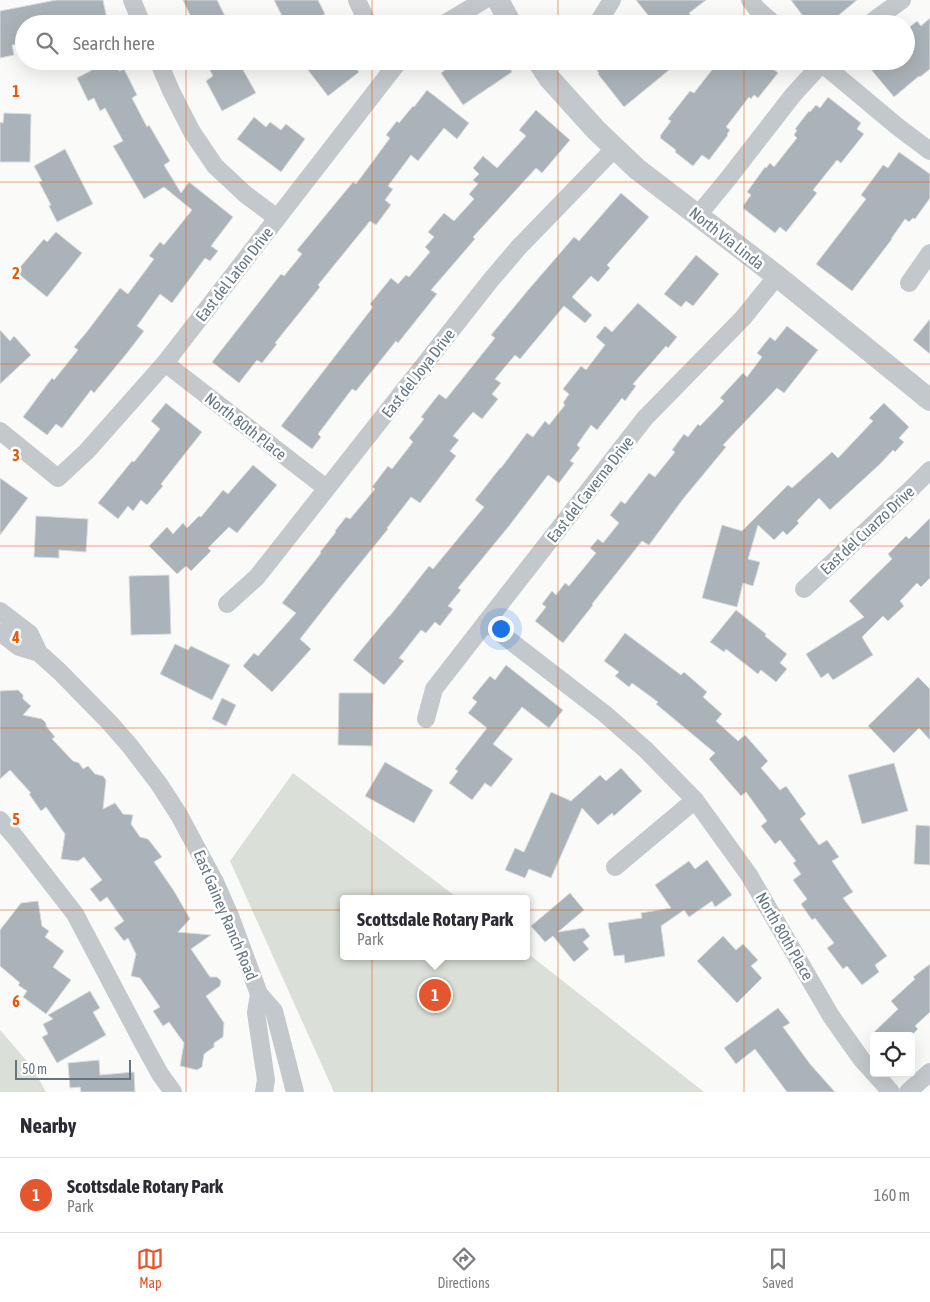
<!DOCTYPE html>
<style>
:root{--surface:#fff;--page:#f2f2f3;--text:#2b2b33;--muted:#7c7c81;--line:#e1e1e2;--accent:#e4572e}
body{margin:0;font-family:"Asap Condensed",sans-serif;background:var(--page);color:var(--text)}
.controls{position:absolute;right:15px;bottom:15px;display:grid;overflow:hidden;border-radius:5px;box-shadow:0 5px 20px #0002}
.controls button{width:45px;height:45px;display:grid;place-items:center;padding:0;border:0;border-bottom:1px solid var(--line);background:var(--surface);color:var(--text);font:25px sans-serif}
.scale{position:absolute;left:15px;bottom:12px;width:116px;box-sizing:border-box;padding-left:5px;border:2px solid #657683;border-top:0;font-size:14px;line-height:18px;white-space:nowrap;color:#657683;-webkit-text-stroke:4px #fff;paint-order:stroke}
.you{position:absolute;left:500px;top:628px;width:18px;height:18px;margin:-12px;border:4px solid #fff;border-radius:50%;background:#1a73e8;box-shadow:0 0 0 8px #1a73e833}
.badge{display:grid;place-items:center;width:32px;height:32px;border-radius:50%;background:var(--accent);color:#fff;font-size:16px;font-weight:700}
.pin{position:absolute;translate:-50% -50%;border:2px solid #fff;box-shadow:0 1px 5px #0006}
.popup{position:absolute;left:340px;top:895px;width:190px;height:65px;box-sizing:border-box;display:grid;place-content:center;border-radius:5px;background:var(--surface);filter:drop-shadow(0 1px 4px #0005);font-size:16px;white-space:nowrap;color:var(--muted)}
.popup b{font-size:19px;color:var(--text)}
.popup::after{content:'';position:absolute;left:50%;top:100%;margin-left:-10px;border:10px solid transparent;border-top-color:var(--surface)}
.list{margin:0;padding:0;list-style:none}
h2{display:flex;justify-content:space-between;align-items:center;height:65px;margin:0;padding:0 20px;font-size:21px}
h2 small{font-size:16px;font-weight:400;color:var(--muted)}
.list li{display:grid;grid-template-columns:32px 1fr auto;gap:15px;align-items:center;box-sizing:border-box;height:75px;padding:0 20px;border-top:1px solid var(--line)}
.list b{display:block;font-size:19px;white-space:nowrap}
.list p{margin:0;font-size:16px;white-space:nowrap;color:var(--muted)}
.list em{font-size:16px;font-style:normal;color:var(--muted)}
.icon{flex:none;width:28px;height:28px;fill:none;stroke:currentColor;stroke-width:2;stroke-linecap:round;stroke-linejoin:round}
.map{position:relative;flex:none;width:930px;height:1092px;overflow:hidden}
.search{position:absolute;background:var(--surface);box-shadow:0 5px 20px #0002;left:15px;right:15px;top:15px;height:55px;display:flex;align-items:center;gap:12px;box-sizing:border-box;padding:0 18px;border-radius:28px;color:var(--muted);font-size:19px}
.sheet{height:140px;background:var(--surface)}
nav{display:flex;justify-content:space-around;align-items:center;box-sizing:border-box;height:70px;border-top:1px solid var(--line);background:var(--surface);font-size:14px;color:var(--muted)}
nav a{display:grid;justify-items:center;gap:2px}
nav .on{color:var(--accent)}
.map>svg:first-child{display:block}
</style>
<div class="map">
<svg width="930" height="1092" viewBox="0 0 930 1092">
<rect width="100%" height="100%" fill="#fafaf8"/>
<g fill="#dadfd7">
<path d="M293,773L459,899H344V956H526V952L704,1092H334L230,861Z"/>
<path d="M0,1030L32,1067L46,1092H0Z"/>
</g>
<g fill="#aab3b9" stroke="#dcdcda">
<path d="M56,0H103L108,24H24V43L12,45L14,55L0,58V11Z"/>
<path d="M183,0H217L229,24H194Z"/>
<path d="M274,0H318L325,14L307,24H286Z"/>
<path d="M636,0H706L689,13L697,24H655Z"/>
<path d="M791,0H857L828,24H809Z"/>
<path d="M930,18V69L920,77L919,76L894,97L864,61H906V30L917,21L921,26Z"/>
<path d="M109,61H114L119,71L124,69L137,95L132,98L147,127L149,125L170,161L164,165L181,193L189,182L233,217L211,246L218,251L210,261L205,258L172,303L160,294L137,326L144,331L127,353L94,393L91,390L62,428L56,424L47,435L23,417L52,378L54,380L78,350L74,347L86,333L120,288L128,294L154,259L149,256L160,242L164,245L192,210L164,187L144,199L113,146L123,141L105,108L100,111L94,98L88,101L77,78Z"/>
<path d="M205,61H238L256,93L222,111L206,81L213,76Z"/>
<path d="M301,61H350L359,72L328,96Z"/>
<path d="M457,61H505L512,72L463,105L441,73Z"/>
<path d="M609,61H680L624,107L598,74L599,73L597,71Z"/>
<path d="M719,61H777L772,68L778,73L758,98L754,95L751,99L749,97L726,127L730,130L727,134L728,135L709,160L702,155L693,166L675,152L676,150L660,138L661,137L660,136L671,121L668,119L690,91L694,93Z"/>
<path d="M427,90L469,123L457,139L444,128L418,161L411,155L388,186L393,189L385,200L391,205L376,225L370,221L318,285L320,287L275,343L277,344L262,363L257,360L239,383L212,362L281,274L284,276L302,254L297,250L353,182L356,184L390,138L386,135L397,121L399,123L413,106L414,107Z"/>
<path d="M828,97L861,123L857,129L864,134L841,163L837,160L813,190L817,193L786,232L780,227L775,233L743,208L744,207L743,206L751,195L747,192L765,167L766,168L770,163L774,167L789,148L797,138L794,135L797,130L795,129L809,111L810,112L816,105L820,108Z"/>
<path d="M536,110L570,140L542,173L536,168L473,237L475,239L431,290L437,294L398,343L396,341L356,391L352,389L318,434L321,437L312,449L281,426L373,307L370,304L391,278L398,284L406,275L409,277L430,252L425,247L434,237L428,232L444,213L454,221L474,199L469,194L478,184L473,180L479,174L473,168L483,156L497,168L526,136L519,130Z"/>
<path d="M4,113L31,114L30,162H0V122L3,123Z"/>
<path d="M254,117L266,127L270,122L281,130L286,124L305,139L281,172L237,139Z"/>
<path d="M65,149L93,204L57,222L49,206L51,205L39,182L42,181L34,166Z"/>
<path d="M899,152L930,174V198L915,219L913,218L909,222L905,219L891,239H892L852,291L816,264L866,199L861,195L883,165L888,168Z"/>
<path d="M621,193L649,217L607,265L610,268L598,282L591,276L572,297L592,315L585,323L564,306L520,359L515,355L495,379L501,383L492,394L498,399L482,419L473,412L453,436L459,440L450,451L456,456L420,503L411,497L387,528L388,529L340,588L300,639L311,649L272,692L243,666L254,653L258,656L296,613L282,603L321,553L320,552L336,532L335,531L346,517L350,519L375,489L372,487L388,466L392,469L413,442L409,438L424,419L421,417L439,394L446,399L495,338L491,335L529,289L574,237L579,241Z"/>
<path d="M56,232L82,253L47,297L16,272L44,239L47,242Z"/>
<path d="M696,255L719,274L693,306L686,301L681,307L664,294Z"/>
<path d="M638,303L677,337L668,348L666,346L633,384L636,386L625,401L622,398L597,430L591,425L577,445L580,448L570,461L574,463L559,483L548,475L509,526L458,588L461,590L448,606L453,609L440,626L435,622L426,633L421,630L399,658L404,661L384,685L353,660L389,616V617L429,566L433,569L484,507L475,500L500,468H501L527,433L533,437L545,421L549,425L565,405L563,403L569,394L563,389L581,366L586,370L605,345L596,337L605,326L612,332Z"/>
<path d="M930,319V354L913,340Z"/>
<path d="M787,326L818,350L784,393L777,388L723,445L726,447L683,499L649,545L642,541L592,604L593,605L563,643L535,621L546,607L542,604L552,591L556,595L565,583L569,586L596,553L590,548L598,539L603,543L619,523L610,515L621,501L625,504L649,473L655,477L675,452L672,450L684,434L688,437L698,424L700,426L724,401L720,398L743,373L747,377L762,357L757,353L770,337L775,341Z"/>
<path d="M0,330L10,341L14,336L31,355L0,384Z"/>
<path d="M166,403L202,432L161,484L163,486L147,505L141,500L133,511L128,506L118,519L98,503L132,461L134,462L160,429L151,421Z"/>
<path d="M884,403L909,427L899,438L904,442L895,452L893,450L880,464L830,510L819,498L797,521L799,523L787,535L783,531L774,540L758,525L748,559L760,562L753,586L743,583L737,607L702,598L722,525L742,531L788,485L792,488L832,452L838,458L873,421L869,418Z"/>
<path d="M253,465L277,485L237,533L229,527L208,548L211,551L191,571L186,566L177,574L149,546L167,527L173,534L183,523L187,528L199,516L201,517L223,490L228,494Z"/>
<path d="M0,478L28,498L0,535Z"/>
<path d="M36,516L88,519L86,552L59,550V558L34,557Z"/>
<path d="M930,518V578L921,587L917,583L900,601L904,606L888,621L883,616L862,637L873,655L833,680L828,673L821,678L806,654L864,617L849,601L892,559L888,554L906,536L909,539Z"/>
<path d="M169,575L171,634L131,635L129,576Z"/>
<path d="M736,610L766,634L765,636L787,654L780,663L787,669L776,682L761,670L758,674L726,649L724,652L710,642Z"/>
<path d="M625,633L681,675L684,672L707,692L703,697L722,714L716,721L738,741L745,735L768,761L761,768L780,790L786,786L806,814L800,819L819,845L827,840L839,857L832,861L853,892L843,898L887,956L875,965L879,972L862,985L847,966L843,969L827,948L834,943L815,918L812,920L801,904L807,899L793,880L801,874L793,863L796,861L780,840L775,844L761,826L767,821L746,792L741,796L709,759L715,753L656,704L658,702L632,683L629,687L615,676L619,672L604,661Z"/>
<path d="M175,644L188,650L191,646L230,665L212,700L160,674Z"/>
<path d="M506,665L563,710L549,728L522,707L493,744L513,759L491,787L485,783L472,800L449,783L458,771L455,769L487,728L468,713L477,702L472,698L490,676L495,680Z"/>
<path d="M918,677L930,689V740L919,728L894,753L868,726Z"/>
<path d="M18,690L23,695V699L31,706L23,715L42,719L46,723V726L55,737L52,739L73,761L79,763L83,769L88,766L95,774L103,776L106,780L103,809L115,803L123,814L133,815L131,824L140,837L148,839L162,857L154,862L174,891L190,919L178,932L211,935L191,949L210,977H217L221,981L220,986L206,996L224,1023L223,1037L214,1043V1047L204,1054L202,1067L197,1070L180,1066L184,1043L169,1022L163,1026L153,1011L160,1007L140,978L131,976L136,954L128,938L124,941L114,928L124,921L107,897L100,902L90,889L102,880L84,857L78,861L61,859L65,834L46,807L41,811L29,794L31,793L10,770L0,779V691Z"/>
<path d="M339,693H373L372,746L338,745Z"/>
<path d="M222,698L236,705L226,726L212,719Z"/>
<path d="M385,762L433,790L414,823L365,796Z"/>
<path d="M894,763L908,811L862,824L848,775Z"/>
<path d="M621,768L642,791L614,816L612,813L598,825L582,808L551,878L529,869L525,878L505,870L515,848L524,852L551,792L571,801L600,775L606,781Z"/>
<path d="M916,825L930,826V865L914,864Z"/>
<path d="M707,860L732,895L715,907L712,901L689,917L684,910L661,926L665,956L625,963L624,955L614,956L608,923L642,918L641,913L671,908L655,885L689,861L695,869Z"/>
<path d="M570,893L584,910L558,932L584,928L590,936L583,942L589,949L574,962L553,936L545,942L531,926Z"/>
<path d="M38,901L42,926L49,931L45,937L64,951L53,967L71,980L46,1014L23,997L27,991L18,985L20,983L0,966V930L21,903Z"/>
<path d="M723,936L736,950L743,944L758,960L751,966L762,978L737,1003L697,961Z"/>
<path d="M930,964V1012L915,1026L918,1029L911,1036H870L898,1009L891,1001L915,979L913,977Z"/>
<path d="M90,991L100,1008L93,1012L106,1035L57,1063L42,1037L48,1034L43,1024L53,1019L48,1015Z"/>
<path d="M778,1008L790,1023L783,1027L810,1064L835,1092H787L755,1049L736,1064L724,1048Z"/>
<path d="M99,1060L100,1075L134,1072L135,1092H81L80,1087L70,1088L68,1063Z"/>
</g>
<g fill="none" stroke-linecap="round" stroke-linejoin="round">
<g stroke="#c3c8cc" stroke-width="18">
<path d="M132,0L142,24"/>
<path d="M357,0L368,24"/>
<path d="M750,0L757,9L774,24"/>
<path d="M599,21L612,0"/>
<path d="M444,24L484,0"/>
<path d="M869,24L902,0"/>
<path d="M158,61L172,93L192,132L215,166L245,194L277,218"/>
<path d="M819,61L898,127L930,151"/>
<path d="M698,215L727,180L793,95L824,61"/>
<path d="M909,283L930,253"/>
<path d="M165,363L326,488"/>
<path d="M0,431L58,478L87,451L165,363L399,61"/>
<path d="M804,589L911,489L930,470"/>
<path d="M227,604L257,577L490,281L519,247L615,148"/>
<path d="M0,611L30,634L39,653L60,672L109,722L130,746L159,784L179,815L215,882L230,916L259,994L274,1011L295,1092"/>
<path d="M486,622L605,714L646,750L695,800L749,875L831,1016L862,1060L874,1073"/>
<path d="M0,632L19,647L39,653"/>
<path d="M426,719L434,689L645,418L743,318L777,276"/>
<path d="M0,820L16,838L75,914L143,1043L160,1074L173,1092"/>
<path d="M615,867L695,800"/>
<path d="M259,994L256,1013L266,1080L264,1092"/>
<path d="M874,1073L891,1092"/>
<path d="M908,1092L930,1072"/>
</g>
<g stroke="#c3c8cc" stroke-width="22">
<path d="M498,0L511,24"/>
<path d="M538,61L549,78L596,130L637,169L777,276L930,400"/>
</g>
</g>
<path fill="none" stroke="#e8590c" stroke-width="1" stroke-opacity="0.55" d="M186,0V24M372,0V24M558,0V24M744,0V24M186,61V1092M372,61V1092M558,61V1092M744,61V1092M0,182H930M0,364H930M0,546H930M0,728H930M0,910H930"/>
<g text-anchor="middle" stroke-width="5" stroke-linejoin="round" paint-order="stroke">
<g font-size="16" fill="#657683" stroke="#fff">
<text transform="translate(727 238) rotate(38)" y="6">North Via Linda</text>
<text transform="translate(234 274) rotate(-52)" y="6">East del Laton Drive</text>
<text transform="translate(418 373) rotate(-52)" y="6">East del Joya Drive</text>
<text transform="translate(246 426) rotate(38)" y="6">North 80th Place</text>
<text transform="translate(590 489) rotate(-52)" y="6">East del Caverna Drive</text>
<text transform="translate(867 530) rotate(-43)" y="6">East del Cuarzo Drive</text>
<text transform="translate(226 915) rotate(67)" y="6">East Gainey Ranch Road</text>
<text transform="translate(785 936) rotate(60)" y="6">North 80th Place</text>
</g>
</g>
<g font-size="16" text-anchor="middle" font-weight="bold" fill="#e8590c" stroke="#fff" stroke-width="5" stroke-linejoin="round" paint-order="stroke">
<text x="16" y="97">1</text>
<text x="16" y="279">2</text>
<text x="16" y="461">3</text>
<text x="16" y="643">4</text>
<text x="16" y="825">5</text>
<text x="16" y="1007">6</text>
</g>
</svg>
<div class="controls">
<button><svg class="icon" aria-label="locate" viewBox="0 0 24 24"><circle cx="12" cy="12" r="6"/><path d="M12 2v4M12 18v4M2 12h4M18 12h4"/></svg></button>
</div>
<div class="scale">50 m</div>
<div class="you"></div>
<div class="pin badge" style="left:435px;top:995px">1</div>
<div class="popup"><b>Scottsdale Rotary Park</b>Park</div>
<div class="search"><svg class="icon" aria-label="search" viewBox="0 0 24 24"><circle cx="10" cy="10" r="6"/><path d="M15 15l6 6"/></svg>Search here</div>
</div>
<section class="sheet">
<h2>Nearby<small></small></h2>
<ul class="list">
<li><span class="badge">1</span><div><b>Scottsdale Rotary Park</b><p>Park</p></div><em>160 m</em></li>
</ul>
</section>
<nav>
<a class="on"><svg class="icon" aria-label="map" viewBox="0 0 24 24"><path d="M3 6l6-2 6 2 6-2v14l-6 2-6-2-6 2zM9 4v14M15 6v14"/></svg>Map</a>
<a><svg class="icon" aria-label="directions" viewBox="0 0 24 24"><path d="M12 3l9 9-9 9-9-9zM9 14v-3h6M13 9l2 2-2 2"/></svg>Directions</a>
<a><svg class="icon" aria-label="saved" viewBox="0 0 24 24"><path d="M7 4h10v16l-5-4-5 4z"/></svg>Saved</a>
</nav>
